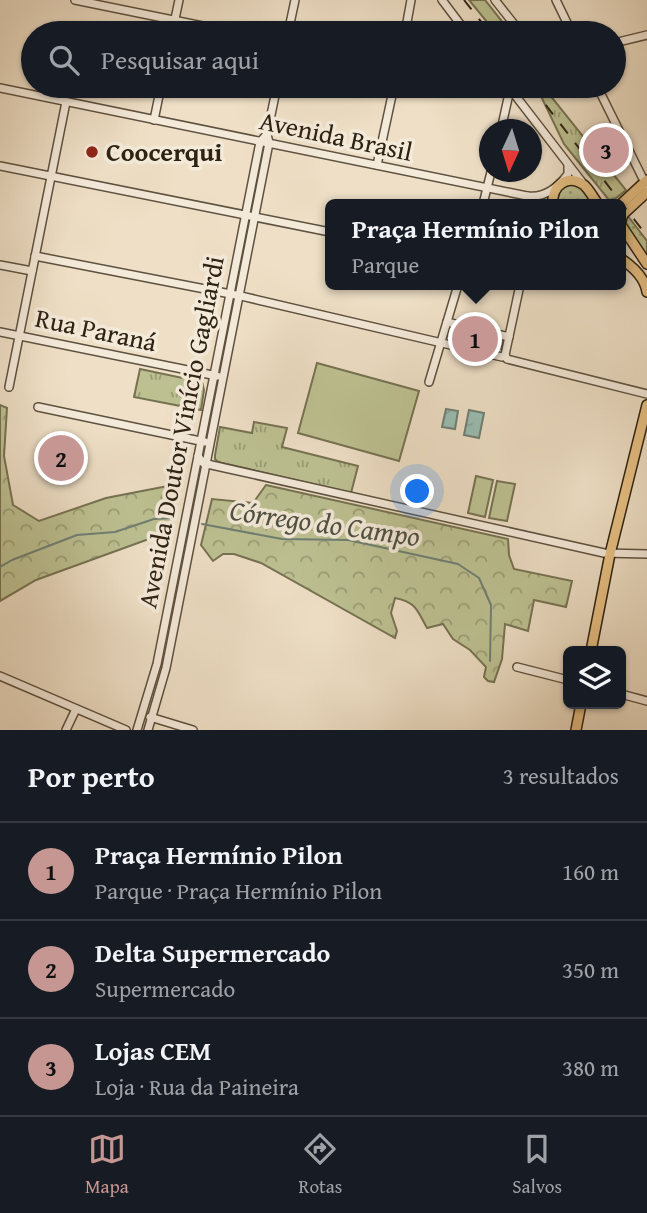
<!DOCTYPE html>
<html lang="pt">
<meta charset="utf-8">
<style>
:root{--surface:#171b24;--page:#242831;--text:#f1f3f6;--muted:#9ea1a6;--line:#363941;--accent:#c59692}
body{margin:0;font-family:"Gentium Book Plus",serif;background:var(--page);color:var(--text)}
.controls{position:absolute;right:21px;bottom:21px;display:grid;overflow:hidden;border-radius:10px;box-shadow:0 2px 5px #0004}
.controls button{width:63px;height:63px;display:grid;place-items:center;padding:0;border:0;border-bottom:2px solid var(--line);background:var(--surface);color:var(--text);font:35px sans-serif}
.compass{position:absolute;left:479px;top:119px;width:63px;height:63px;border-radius:50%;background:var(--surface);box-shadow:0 2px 5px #0004;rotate:184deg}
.you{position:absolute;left:418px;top:492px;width:24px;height:24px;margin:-18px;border:5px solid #fff;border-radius:50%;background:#1a73e8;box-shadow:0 0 0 10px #1a73e833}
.badge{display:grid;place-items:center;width:46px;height:46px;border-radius:50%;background:var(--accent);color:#111;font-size:23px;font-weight:700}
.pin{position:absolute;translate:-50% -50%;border:4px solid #fff;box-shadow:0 2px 7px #0006}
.popup{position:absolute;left:325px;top:199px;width:301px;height:91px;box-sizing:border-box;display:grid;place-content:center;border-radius:10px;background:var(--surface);filter:drop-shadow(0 2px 5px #0005);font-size:23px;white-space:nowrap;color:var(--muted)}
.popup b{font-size:26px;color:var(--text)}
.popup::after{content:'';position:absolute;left:50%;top:100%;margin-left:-14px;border:14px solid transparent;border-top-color:var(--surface)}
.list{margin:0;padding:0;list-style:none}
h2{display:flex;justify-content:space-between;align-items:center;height:91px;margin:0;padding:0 28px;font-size:30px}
h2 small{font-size:23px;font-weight:400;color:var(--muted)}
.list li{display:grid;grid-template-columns:46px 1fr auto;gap:21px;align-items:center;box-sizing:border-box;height:98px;padding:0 28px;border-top:2px solid var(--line)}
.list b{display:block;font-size:26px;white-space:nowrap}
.list p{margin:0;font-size:23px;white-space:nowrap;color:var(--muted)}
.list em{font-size:23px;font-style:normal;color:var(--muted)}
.icon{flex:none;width:38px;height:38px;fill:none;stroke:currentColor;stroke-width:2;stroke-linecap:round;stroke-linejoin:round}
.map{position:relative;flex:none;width:647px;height:730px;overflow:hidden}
.search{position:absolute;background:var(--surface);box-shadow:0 2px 5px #0004;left:21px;right:21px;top:21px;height:77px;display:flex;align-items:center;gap:18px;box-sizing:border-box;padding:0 24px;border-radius:38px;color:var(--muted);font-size:26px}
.sheet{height:385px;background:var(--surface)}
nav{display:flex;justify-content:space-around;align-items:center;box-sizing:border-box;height:98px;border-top:2px solid var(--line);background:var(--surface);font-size:19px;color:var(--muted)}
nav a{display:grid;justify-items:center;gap:4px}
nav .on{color:var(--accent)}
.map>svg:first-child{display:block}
</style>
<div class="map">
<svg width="647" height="730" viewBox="0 0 647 730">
<defs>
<pattern id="grass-tufts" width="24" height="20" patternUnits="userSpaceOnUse" patternTransform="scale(1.75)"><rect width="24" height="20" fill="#bdc192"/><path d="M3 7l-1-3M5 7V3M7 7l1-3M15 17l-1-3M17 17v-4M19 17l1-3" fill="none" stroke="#9a9c76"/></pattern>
<pattern id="forest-crowns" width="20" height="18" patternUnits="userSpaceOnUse" patternTransform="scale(1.75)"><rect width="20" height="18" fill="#bdc192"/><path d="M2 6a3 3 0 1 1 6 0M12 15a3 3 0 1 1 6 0" fill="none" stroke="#9a9c76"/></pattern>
<pattern id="park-dots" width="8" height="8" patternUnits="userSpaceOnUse" patternTransform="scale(1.75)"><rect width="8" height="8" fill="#bdc192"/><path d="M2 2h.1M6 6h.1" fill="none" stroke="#9a9c76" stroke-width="1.8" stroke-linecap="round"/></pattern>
<pattern id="water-ripples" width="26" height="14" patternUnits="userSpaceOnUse" patternTransform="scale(1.75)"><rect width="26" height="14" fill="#99bdb3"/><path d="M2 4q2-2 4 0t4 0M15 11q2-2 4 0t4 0" fill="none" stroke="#84a299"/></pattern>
</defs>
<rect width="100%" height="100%" fill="#eedfc6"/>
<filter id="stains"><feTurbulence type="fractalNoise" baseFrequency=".00286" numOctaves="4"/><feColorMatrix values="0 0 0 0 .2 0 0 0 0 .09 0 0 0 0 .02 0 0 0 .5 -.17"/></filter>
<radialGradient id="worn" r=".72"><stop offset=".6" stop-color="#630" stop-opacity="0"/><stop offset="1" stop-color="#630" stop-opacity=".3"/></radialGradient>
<g fill="url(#grass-tufts)" stroke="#767252" stroke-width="2">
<path d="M469,0H485L511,33H496Z"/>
<path d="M536,86H553L545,89L626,190L616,198L609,200L564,144Z"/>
<path d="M140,369L202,382L204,390L201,410L134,397Z"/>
<path d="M254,422L287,428L282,447L358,466L351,493L218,462L215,459V455L220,427L252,433Z"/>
</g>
<g fill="url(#forest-crowns)" stroke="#767252" stroke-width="2">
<path d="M0,405L7,408L4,456L13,505L39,521L106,498L178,484L171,531L36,580L0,601Z"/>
<path d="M266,485L508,539L509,555L514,569L572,581L566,607L534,600L528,631L505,624L502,659L494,682L488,681L484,677L486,667L470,650L453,639L443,624L427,628C417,610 416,602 395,598L391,613L397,631L395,638L261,563L234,554H223L213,561L201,545L212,499L253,503Z"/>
</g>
<g fill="url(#park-dots)" stroke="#767252" stroke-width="2">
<path d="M574,184L583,188L594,204H556L558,190L563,185Z"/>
<path d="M627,215L647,241V258L625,225L624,219Z"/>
<path d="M450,329L503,341L501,349L448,336Z"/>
</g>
<g fill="#bdc192" stroke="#767252" stroke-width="2">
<path d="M317,363L419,391L399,461L298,433Z"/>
<path d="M476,476L493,480L485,517L468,513Z"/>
<path d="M497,481L515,484L507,521L489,518Z"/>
</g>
<g fill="url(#water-ripples)" stroke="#6e7f73" stroke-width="2">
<path d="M446,409L458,411L455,429L442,427Z"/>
<path d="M469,410L484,413L479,438L464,435Z"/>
</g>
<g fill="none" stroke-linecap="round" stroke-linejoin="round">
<g stroke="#6e7f73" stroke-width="2">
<path d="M202,524L282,539L348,540L458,564L479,578L491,605L490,661"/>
<path d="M0,567L12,560L77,535L115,532L154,519L172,518"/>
</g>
<g stroke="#5e513f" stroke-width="10">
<g id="minor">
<path d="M75,0L237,33"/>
<path d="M442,0L467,33"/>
<path d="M495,0L521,33"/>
<path d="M556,0L572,33"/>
<path d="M172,33L179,0"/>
<path d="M288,33L295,0"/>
<path d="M405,33L411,0"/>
<path d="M614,43L647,35"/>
<path d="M508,86L582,182"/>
<path d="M597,86L647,187"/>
<path d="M0,88L527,196L532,199L537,204"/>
<path d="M154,120L161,86"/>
<path d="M501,130L510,89"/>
<path d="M377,165L394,86"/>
<path d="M0,166L330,232"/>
<path d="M528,196C545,198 559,186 568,174V165"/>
<path d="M483,204L491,172"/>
<path d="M35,256L241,296L502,357L505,355"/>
<path d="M0,265L32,271"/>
<path d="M447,322L509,337"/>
<path d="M0,332L217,376"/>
<path d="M505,355L507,359L647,394"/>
<path d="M505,355L520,285"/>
<path d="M429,382L458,285"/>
<path d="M9,387L66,102"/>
<path d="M38,407L205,442"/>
<path d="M198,456L203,463L207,464L604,553L647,554"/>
<path d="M517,667L568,680"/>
<path d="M0,676L126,730"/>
<path d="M621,694L647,701"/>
<path d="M150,717L193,730"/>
<path d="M66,730L76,709"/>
<path d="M137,730L157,664L260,142L267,134"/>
<path d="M148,730L166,668L269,143L267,134L277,86"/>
</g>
</g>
<g stroke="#2e2212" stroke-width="12">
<g id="major">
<path d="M553,204C551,186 568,173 584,185C589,189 594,199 598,204"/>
<path d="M620,205L647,180"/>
<path d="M623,214L621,220V225L647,264"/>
<path d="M620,217L647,192"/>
<path d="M620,258C632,266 645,277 647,292"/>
<path d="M591,651L610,554L647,405"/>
<path d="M576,730L581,704"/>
</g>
</g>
<use href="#minor" stroke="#f4eada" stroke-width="7"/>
<use href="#major" stroke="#e7c083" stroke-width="9"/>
<g stroke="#2e2212" stroke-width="2" stroke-dasharray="12 12" stroke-linecap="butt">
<path d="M464,0L490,33"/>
<path d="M531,86L647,236"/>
</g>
</g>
<circle fill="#8f2418" stroke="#f4eada" stroke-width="2.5" cx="92" cy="152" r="7"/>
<g text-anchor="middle" stroke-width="7" stroke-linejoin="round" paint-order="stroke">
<g font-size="26" fill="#2e2212" stroke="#f4eada">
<text transform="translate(336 136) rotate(12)" y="9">Avenida Brasil</text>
<text transform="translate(96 330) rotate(12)" y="9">Rua Paraná</text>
<text transform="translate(181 432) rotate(-79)" y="9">Avenida Doutor Vinício Gagliardi</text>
</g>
<g font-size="26" font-weight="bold" fill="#2e2212" stroke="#f4eada" text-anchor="start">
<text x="106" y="161">Coocerqui</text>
</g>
<g font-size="28" font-style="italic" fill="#4e5042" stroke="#f4eada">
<text transform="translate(325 523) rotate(8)" y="10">Córrego do Campo</text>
</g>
</g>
<rect width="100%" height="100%" filter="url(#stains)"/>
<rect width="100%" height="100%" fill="url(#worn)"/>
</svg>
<div class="controls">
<button><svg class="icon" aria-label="layers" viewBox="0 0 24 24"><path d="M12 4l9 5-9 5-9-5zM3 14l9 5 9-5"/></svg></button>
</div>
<svg class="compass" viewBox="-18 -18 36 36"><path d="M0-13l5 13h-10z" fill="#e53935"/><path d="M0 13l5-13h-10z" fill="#9ea1a6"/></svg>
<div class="you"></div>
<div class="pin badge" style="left:475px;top:339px">1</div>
<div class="popup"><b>Praça Hermínio Pilon</b>Parque</div>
<div class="pin badge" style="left:61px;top:458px">2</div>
<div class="pin badge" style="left:606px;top:150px">3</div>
<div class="search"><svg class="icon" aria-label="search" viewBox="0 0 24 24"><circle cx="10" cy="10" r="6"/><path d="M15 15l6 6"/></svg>Pesquisar aqui</div>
</div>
<section class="sheet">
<h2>Por perto<small>3 resultados</small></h2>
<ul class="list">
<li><span class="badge">1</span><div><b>Praça Hermínio Pilon</b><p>Parque · Praça Hermínio Pilon</p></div><em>160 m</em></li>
<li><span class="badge">2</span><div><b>Delta Supermercado</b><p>Supermercado</p></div><em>350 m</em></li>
<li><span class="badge">3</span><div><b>Lojas CEM</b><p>Loja · Rua da Paineira</p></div><em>380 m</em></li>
</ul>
</section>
<nav>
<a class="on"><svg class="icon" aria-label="map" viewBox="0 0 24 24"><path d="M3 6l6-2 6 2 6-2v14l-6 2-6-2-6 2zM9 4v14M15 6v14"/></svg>Mapa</a>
<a><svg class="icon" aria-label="directions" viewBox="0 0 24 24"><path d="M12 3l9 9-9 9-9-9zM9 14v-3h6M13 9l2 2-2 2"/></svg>Rotas</a>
<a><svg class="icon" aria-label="saved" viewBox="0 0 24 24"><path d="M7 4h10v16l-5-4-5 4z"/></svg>Salvos</a>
</nav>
